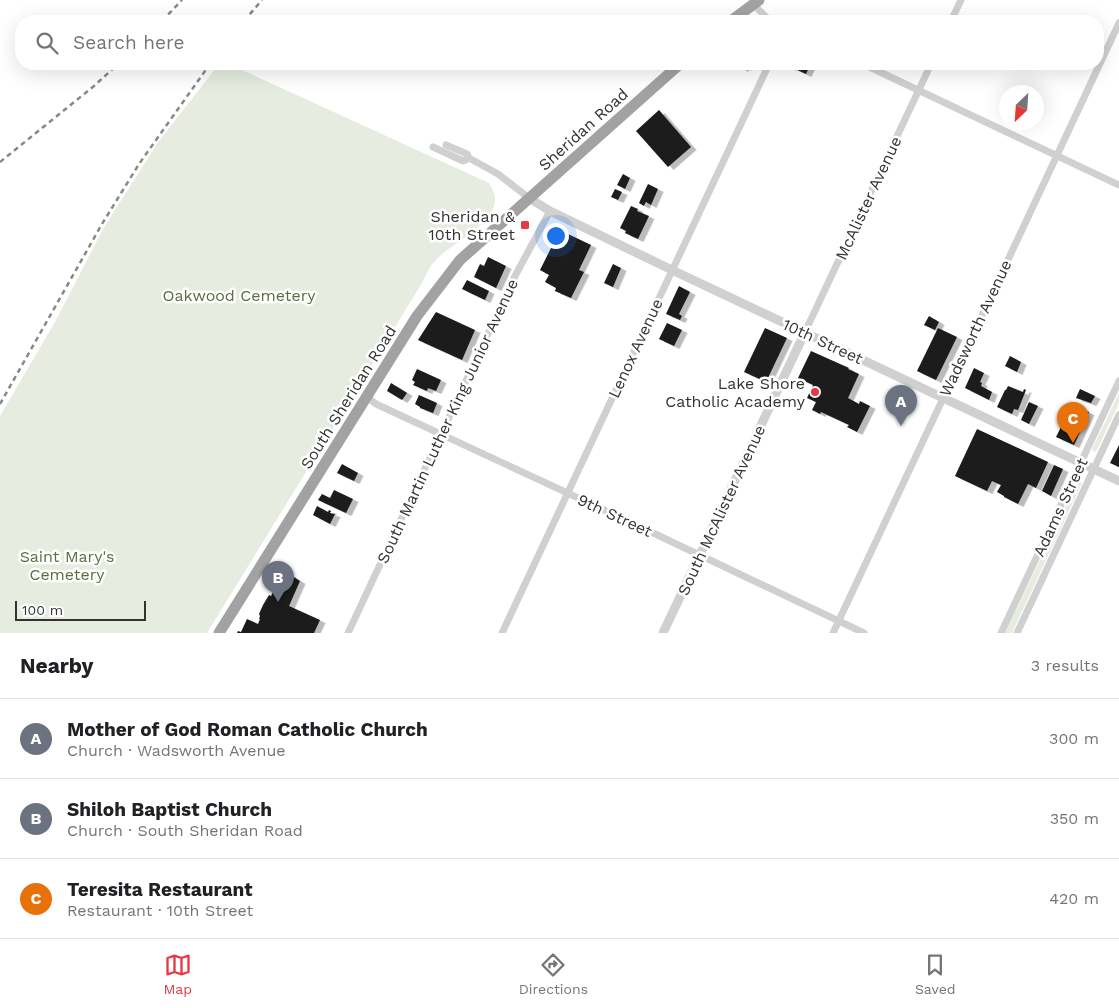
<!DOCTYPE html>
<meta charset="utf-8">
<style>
:root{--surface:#fff;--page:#f2f2f2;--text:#202124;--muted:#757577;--line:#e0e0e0;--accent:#e63946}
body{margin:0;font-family:"Work Sans",sans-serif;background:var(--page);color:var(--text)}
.compass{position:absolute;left:999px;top:85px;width:45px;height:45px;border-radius:50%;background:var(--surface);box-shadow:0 5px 20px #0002;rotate:205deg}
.scale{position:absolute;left:15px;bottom:12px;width:131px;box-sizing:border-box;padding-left:5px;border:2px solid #333;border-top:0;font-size:14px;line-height:18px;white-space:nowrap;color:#333;-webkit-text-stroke:4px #fff;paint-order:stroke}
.you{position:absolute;left:555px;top:235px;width:18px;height:18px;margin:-12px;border:4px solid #fff;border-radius:50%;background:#1a73e8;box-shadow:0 0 0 8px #1a73e833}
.badge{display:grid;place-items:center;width:32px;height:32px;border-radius:50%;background:var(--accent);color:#fff;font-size:16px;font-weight:700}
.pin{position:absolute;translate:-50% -41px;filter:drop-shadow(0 1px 2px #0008)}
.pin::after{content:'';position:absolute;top:26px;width:18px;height:15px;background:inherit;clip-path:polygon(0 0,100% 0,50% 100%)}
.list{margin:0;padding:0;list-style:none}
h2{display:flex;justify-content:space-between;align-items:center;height:65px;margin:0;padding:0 20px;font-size:21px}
h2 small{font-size:16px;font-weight:400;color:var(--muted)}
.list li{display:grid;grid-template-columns:32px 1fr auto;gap:15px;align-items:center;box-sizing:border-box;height:80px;padding:0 20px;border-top:1px solid var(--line)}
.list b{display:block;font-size:19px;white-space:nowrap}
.list p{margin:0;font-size:16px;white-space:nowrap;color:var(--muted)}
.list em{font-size:16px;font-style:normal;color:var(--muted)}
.icon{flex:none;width:28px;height:28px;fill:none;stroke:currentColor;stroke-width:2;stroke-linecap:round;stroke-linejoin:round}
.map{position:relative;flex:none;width:1119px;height:633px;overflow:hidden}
.search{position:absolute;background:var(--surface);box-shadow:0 5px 20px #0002;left:15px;right:15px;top:15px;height:55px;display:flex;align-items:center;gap:12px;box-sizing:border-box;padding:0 18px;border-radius:20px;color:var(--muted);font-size:19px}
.sheet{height:305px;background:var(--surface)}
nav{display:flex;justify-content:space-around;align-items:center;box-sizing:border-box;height:70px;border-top:1px solid var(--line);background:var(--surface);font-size:14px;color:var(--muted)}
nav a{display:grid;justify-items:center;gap:2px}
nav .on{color:var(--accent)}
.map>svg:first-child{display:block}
</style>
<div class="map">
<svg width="1119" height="633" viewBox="0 0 1119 633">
<defs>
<filter id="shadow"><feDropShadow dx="5.5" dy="3" stdDeviation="0" flood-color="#0004"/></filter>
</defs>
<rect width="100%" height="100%" fill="#fff"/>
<g fill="#e6ecdf">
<path d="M219,64H229L489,183C492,189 496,195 495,202C491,227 449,244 434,262C429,267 426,276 422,283L207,633H0V416L55,322L103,229L120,202L159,141Z"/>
<path d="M1119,393V403L1097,450L1094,452L1092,449Z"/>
<path d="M1078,480L1081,481L1082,483L1012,633H1005Z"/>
</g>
<g fill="#1a1a1a" filter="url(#shadow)">
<path d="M737,64H751L746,68L745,66L742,69Z"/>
<path d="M782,64H793L791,68Z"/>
<path d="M795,64H808L810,65L806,74L793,68Z"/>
<path d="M659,110L691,147L668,167L636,131Z"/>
<path d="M623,174L630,178L625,189L617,185Z"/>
<path d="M648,184L658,189L651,205L646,202L644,206L639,203Z"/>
<path d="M615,189L622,192L618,200L611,197Z"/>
<path d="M631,206L638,209L637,211L649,216L638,239L625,233L626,231L620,228Z"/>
<path d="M568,234L591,245L579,270L584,272L571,298L555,291L556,288L545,282L549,275L540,270L552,246L559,241L564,243Z"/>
<path d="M488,257L506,266L496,288L474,277L480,264L484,266Z"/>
<path d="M613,264L621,268L613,287L604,283Z"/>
<path d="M467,280L489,291L485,300L462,289Z"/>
<path d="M679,286L690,292L679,314L682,316L680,320L666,314Z"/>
<path d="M436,312L475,330L462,360L418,340Z"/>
<path d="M929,316L939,322L935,330L924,325Z"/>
<path d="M667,323L682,330L674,346L659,339Z"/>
<path d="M765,328L787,338L766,382L744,372Z"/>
<path d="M938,328L957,337L936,380L917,371Z"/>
<path d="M811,351L849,368L848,369L859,374L848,398L859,404L860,401L870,406L857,432L847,427L849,425L821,412L820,414L812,410L816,402L807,398L813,385L798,378Z"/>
<path d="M1010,356L1021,362L1017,372L1005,366Z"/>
<path d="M974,368L984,373L980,382L982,383L981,386L992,392L989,400L965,388Z"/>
<path d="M417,369L441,380L436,391L428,388L427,391L413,385L415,382L412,380Z"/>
<path d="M391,383L407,393L402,400L387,391Z"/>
<path d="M1008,386L1023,392L1024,389L1026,390L1018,410L1014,409L1012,414L997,407L1005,390H1006Z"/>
<path d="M1080,389L1095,396L1091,403L1076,398Z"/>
<path d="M419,395L437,403L433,413L420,408V407L415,404Z"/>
<path d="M1029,402L1038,406L1029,424L1021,420Z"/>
<path d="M1079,408L1089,412L1074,445L1056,437L1067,415L1072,417L1073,415H1076Z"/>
<path d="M977,429L1048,462L1036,488L1028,484L1018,504L1004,497V496L997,492L1001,485L992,481L987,491L955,476Z"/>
<path d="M1119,445V467L1110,463Z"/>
<path d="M342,464L358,473L354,481L337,473Z"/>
<path d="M1054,465L1063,469L1051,496L1042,491Z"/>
<path d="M334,490L353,499L346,513L318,500L322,494L330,498Z"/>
<path d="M317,506L328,512L329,510L331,511L330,513L335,514L330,524L313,515Z"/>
<path d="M283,573L288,575L289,574L300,581L289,606L320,620L314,633H237L238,631L241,632L247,619L258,624L260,619H259L260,616L259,614L263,605L269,595L271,596Z"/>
</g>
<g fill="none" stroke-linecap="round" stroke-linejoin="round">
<g stroke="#d0d0d0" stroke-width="7">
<path d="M753,4L767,18L774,21"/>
<path d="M951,21L961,0"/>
<path d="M863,64L1119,185"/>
<path d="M446,145L467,154L469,158L498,174L529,198"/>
<path d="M433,147L463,161L469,158"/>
<path d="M805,332L931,64"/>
<path d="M367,397L376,404L630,522L864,633"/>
<path d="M348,633L515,276L550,211"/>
<path d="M502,633L769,64"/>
<path d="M833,633L1119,23"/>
<path d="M1001,633L1119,381"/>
<path d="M1017,633L1119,415"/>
</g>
<g stroke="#d0d0d0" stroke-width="9">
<path d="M529,198L550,211L672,270L1119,481"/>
<path d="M663,633L805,332"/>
</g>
<g stroke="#a2a2a2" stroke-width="11">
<path d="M731,21L759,0"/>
<path d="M219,633L417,316L460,260L680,64"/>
</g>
<g stroke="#888" stroke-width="2.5" stroke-dasharray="5 4" stroke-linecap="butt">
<path d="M162,21L182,0"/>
<path d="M244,21L262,0"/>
<path d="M0,162L94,86L118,64"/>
<path d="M0,404L102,224L139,164L210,64"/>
</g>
</g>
<g fill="#e63946" stroke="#fff" stroke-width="2">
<rect x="520" y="220" width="10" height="10" rx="2.5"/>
<circle cx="815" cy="392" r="5"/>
</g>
<g text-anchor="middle" stroke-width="5" stroke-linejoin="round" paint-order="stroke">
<g font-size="16" fill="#333" stroke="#fff">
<text transform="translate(583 129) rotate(-42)" y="6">Sheridan Road</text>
<text transform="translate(868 198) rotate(-65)" y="6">McAlister Avenue</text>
<text transform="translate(975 328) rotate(-65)" y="6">Wadsworth Avenue</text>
<text transform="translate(823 341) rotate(25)" y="6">10th Street</text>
<text transform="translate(635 348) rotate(-65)" y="6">Lenox Avenue</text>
<text transform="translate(348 397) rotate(-58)" y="6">South Sheridan Road</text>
<text transform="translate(447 421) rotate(-65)" y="6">South Martin Luther King Junior Avenue</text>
<text transform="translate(1060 507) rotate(-65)" y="6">Adams Street</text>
<text transform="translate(721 510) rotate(-65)" y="6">South McAlister Avenue</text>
<text transform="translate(615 515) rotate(25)" y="6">9th Street</text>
</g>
<g font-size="16" fill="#333" stroke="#fff" text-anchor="end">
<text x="515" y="222">Sheridan &amp;<tspan x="515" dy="18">10th Street</tspan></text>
<text x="805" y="389">Lake Shore<tspan x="805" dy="18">Catholic Academy</tspan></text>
</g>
<g font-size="16" fill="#56703f" stroke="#fff">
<text x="239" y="301">Oakwood Cemetery</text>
<text x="67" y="562">Saint Mary's<tspan x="67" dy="18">Cemetery</tspan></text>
</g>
</g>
</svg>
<svg class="compass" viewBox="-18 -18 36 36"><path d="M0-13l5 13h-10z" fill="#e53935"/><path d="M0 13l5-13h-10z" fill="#757577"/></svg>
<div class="scale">100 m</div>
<div class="you"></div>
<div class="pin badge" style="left:901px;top:426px;background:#6b7280">A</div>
<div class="pin badge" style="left:278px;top:602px;background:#6b7280">B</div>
<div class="pin badge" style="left:1073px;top:443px;background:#e8710a">C</div>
<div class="search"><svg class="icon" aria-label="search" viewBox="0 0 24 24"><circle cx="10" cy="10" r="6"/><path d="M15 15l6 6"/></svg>Search here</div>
</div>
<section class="sheet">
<h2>Nearby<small>3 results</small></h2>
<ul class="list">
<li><span class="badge" style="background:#6b7280">A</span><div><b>Mother of God Roman Catholic Church</b><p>Church · Wadsworth Avenue</p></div><em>300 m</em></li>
<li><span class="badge" style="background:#6b7280">B</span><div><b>Shiloh Baptist Church</b><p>Church · South Sheridan Road</p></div><em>350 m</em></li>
<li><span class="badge" style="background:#e8710a">C</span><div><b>Teresita Restaurant</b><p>Restaurant · 10th Street</p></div><em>420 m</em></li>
</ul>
</section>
<nav>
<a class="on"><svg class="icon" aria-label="map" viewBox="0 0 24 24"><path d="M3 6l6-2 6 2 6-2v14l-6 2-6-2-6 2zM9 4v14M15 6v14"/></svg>Map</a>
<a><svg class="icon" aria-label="directions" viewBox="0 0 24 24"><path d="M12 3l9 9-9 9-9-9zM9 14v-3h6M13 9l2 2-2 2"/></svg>Directions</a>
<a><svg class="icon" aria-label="saved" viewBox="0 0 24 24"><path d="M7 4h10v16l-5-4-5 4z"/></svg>Saved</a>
</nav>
